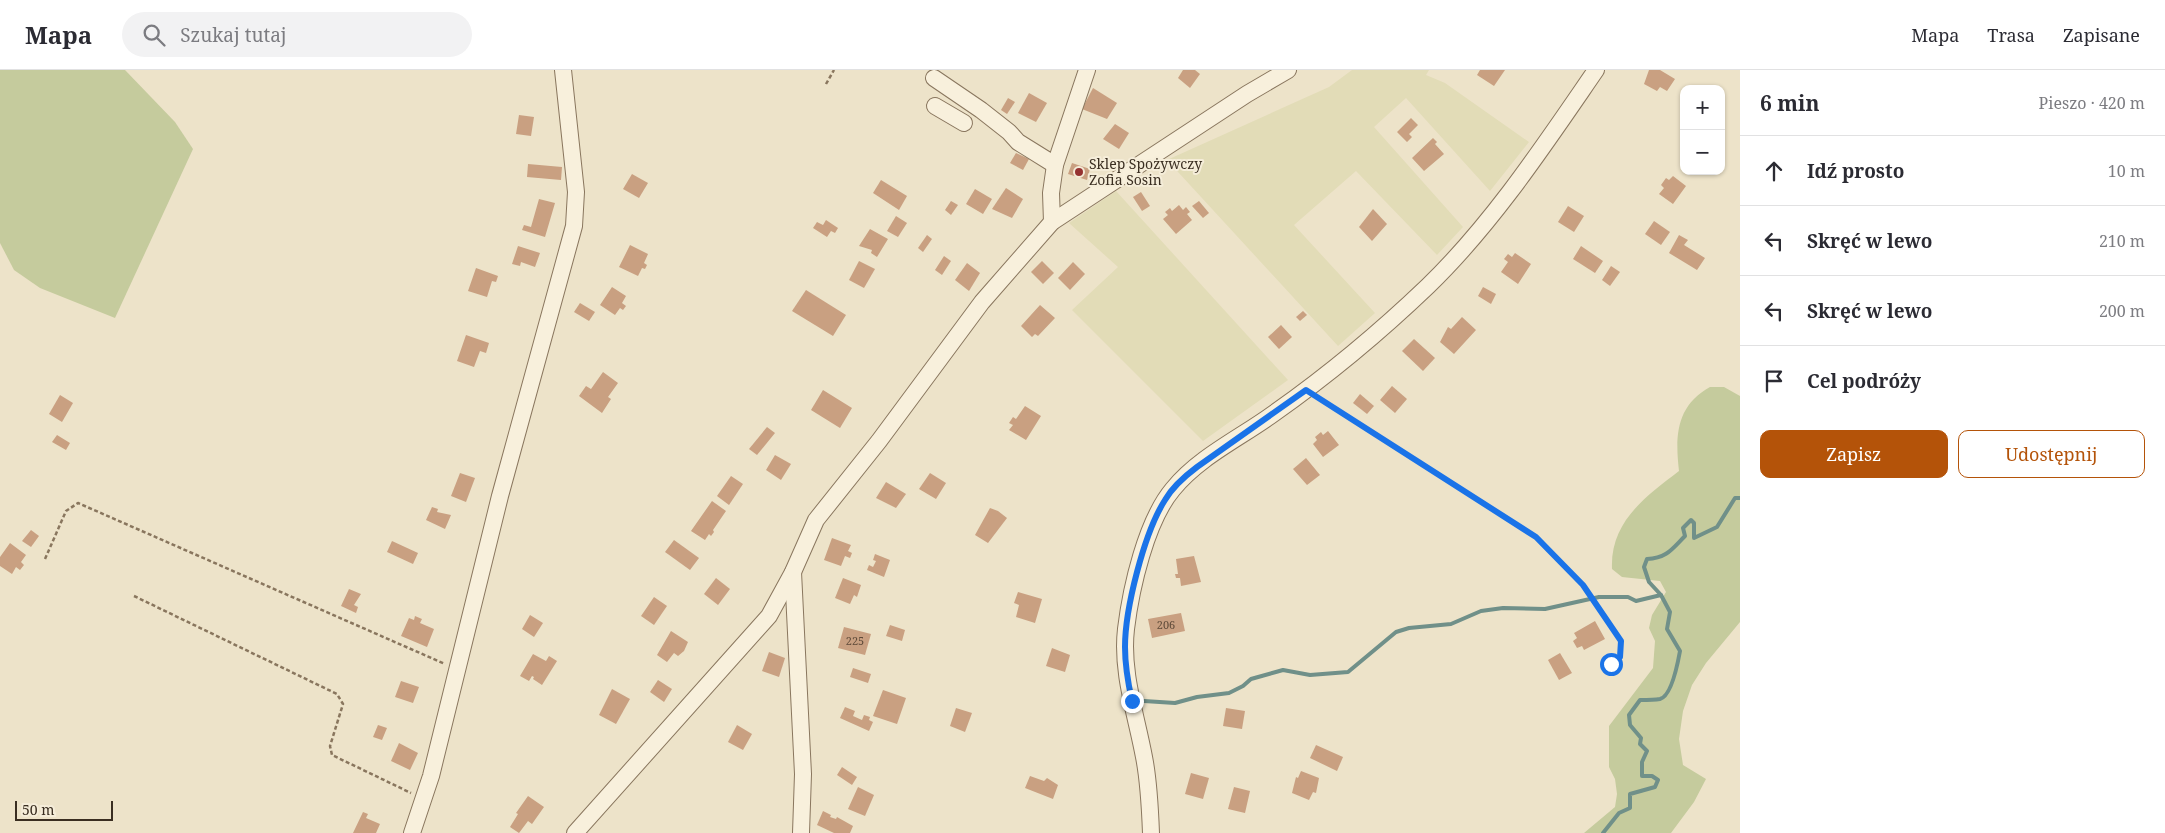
<!DOCTYPE html>
<html lang="pl">
<meta charset="utf-8">
<style>
:root{--surface:#fff;--page:#f2f2f3;--text:#2b2b33;--muted:#7c7c81;--line:#e1e1e2;--accent:#b45309}
body{margin:0;font-family:"Noto Serif",serif;background:var(--page);color:var(--text)}
.controls{position:absolute;right:15px;top:15px;display:grid;overflow:hidden;border-radius:10px;box-shadow:0 1px 4px #0004}
.controls button{width:45px;height:45px;display:grid;place-items:center;padding:0;border:0;border-bottom:1px solid var(--line);background:var(--surface);color:var(--text);font:25px sans-serif}
.scale{position:absolute;left:15px;bottom:12px;width:98px;box-sizing:border-box;padding-left:5px;border:2px solid #3a2e21;border-top:0;font-size:14px;line-height:18px;white-space:nowrap;color:#3a2e21;-webkit-text-stroke:4px #f5edd9;paint-order:stroke}
.stop{position:absolute;width:15px;height:15px;margin:-11px;border:4px solid #1a73e8;border-radius:50%;background:#fff}
.stop.end{background:#1a73e8;border-color:#fff;box-shadow:0 1px 5px #0008}
.list{margin:0;padding:0;list-style:none}
h2{display:flex;justify-content:space-between;align-items:center;height:65px;margin:0;padding:0 20px;font-size:21px}
h2 small{font-size:16px;font-weight:400;color:var(--muted)}
.list li{display:grid;grid-template-columns:32px 1fr auto;gap:15px;align-items:center;box-sizing:border-box;height:70px;padding:0 20px;border-top:1px solid var(--line)}
.list b{display:block;font-size:19px;white-space:nowrap}
.list em{font-size:16px;font-style:normal;color:var(--muted)}
.actions{display:flex;gap:10px;padding:15px 20px}
.actions a{flex:1;padding:11px 0;border:1px solid var(--accent);border-radius:10px;text-align:center;font-size:18px;color:var(--accent)}
.actions .main{background:var(--accent);color:#fff}
.icon{flex:none;width:28px;height:28px;fill:none;stroke:currentColor;stroke-width:2;stroke-linecap:round;stroke-linejoin:round}
.map{position:relative;flex:none;width:1740px;height:763px;overflow:hidden}
header{display:flex;align-items:center;gap:30px;box-sizing:border-box;height:70px;padding:0 25px;background:var(--surface);border-bottom:1px solid var(--line)}
header strong{font-size:24px}
nav{display:flex;gap:28px;margin-inline-start:auto;font-size:18px}
.search{width:350px;height:45px;background:var(--page);display:flex;align-items:center;gap:12px;box-sizing:border-box;padding:0 18px;border-radius:28px;color:var(--muted);font-size:19px}
main{display:flex}
aside{flex:1;background:var(--surface)}
.map>svg:first-child{display:block}
</style>
<header>
<strong>Mapa</strong>
<div class="search"><svg class="icon" aria-label="search" viewBox="0 0 24 24"><circle cx="10" cy="10" r="6"/><path d="M15 15l6 6"/></svg>Szukaj tutaj</div>
<nav><a>Mapa</a><a>Trasa</a><a>Zapisane</a></nav>
</header>
<main>
<div class="map">
<svg width="1740" height="763" viewBox="0 0 1740 763">
<rect width="100%" height="100%" fill="#ede3c9"/>
<g fill="#e2dcb7">
<path d="M1352,0H1429L1426,5L1445,13L1529,72L1490,121L1406,28L1374,57L1463,157L1437,185L1356,101L1294,155L1375,243L1338,276L1167,90L1329,17Z"/>
<path d="M1116,121L1288,310L1203,371L1072,240L1118,197L1069,153Z"/>
</g>
<g fill="#c5cb9d">
<path d="M0,0H125L175,52L193,79L115,248L40,218L14,200L0,173Z"/>
<path d="M1710,317H1724L1740,326V552L1706,593L1692,615L1683,641L1679,669L1683,695L1706,709L1694,732L1671,763H1584L1615,737L1617,724L1615,709L1609,697V656L1653,598L1655,571L1649,558L1652,545L1666,522L1660,511L1622,507L1612,499C1610,452 1645,427 1679,401C1675,366 1676,336 1710,317Z"/>
</g>
<g fill="none" stroke-linecap="round" stroke-linejoin="round">
<g stroke="#709089" stroke-width="4">
<path d="M1144,631L1175,633L1197,627L1229,623L1243,616L1251,609L1283,600L1310,605L1348,602L1396,562L1409,558L1451,554L1481,541L1503,538L1545,539L1599,527H1628L1636,531L1661,525"/>
<path d="M1603,763L1619,743L1630,738V724L1655,717L1658,710L1652,706H1642V692L1647,681L1640,674L1641,668L1630,655L1629,645L1640,630C1646,630 1654,630 1660,629C1672,626 1678,592 1680,581L1667,559L1670,542L1661,525L1649,512L1644,497L1647,489C1667,488 1672,479 1685,466L1683,458L1691,450L1694,453V468L1717,457L1735,428H1740"/>
</g>
</g>
<g fill="#c9a081">
<path d="M1183,0H1195L1200,4L1190,18L1178,8Z"/>
<path d="M1480,0H1505L1494,16L1477,5Z"/>
<path d="M1649,0H1660L1675,9L1667,21L1660,17L1657,21L1644,14Z"/>
<path d="M1093,18L1117,33L1107,49L1082,39Z"/>
<path d="M1029,23L1047,33L1036,52L1018,43Z"/>
<path d="M1008,28L1015,32L1007,44L1001,40Z"/>
<path d="M519,45L534,47L531,66L516,64Z"/>
<path d="M1411,48L1418,55L1409,64L1412,67L1407,72L1397,62Z"/>
<path d="M1115,54L1129,63L1119,79L1103,69Z"/>
<path d="M1433,68L1437,72L1435,74L1444,84L1424,101L1412,88Z"/>
<path d="M1016,83L1029,89L1023,100L1010,93Z"/>
<path d="M1072,93L1090,99L1087,110L1068,104Z"/>
<path d="M528,94L562,97L561,110L527,107Z"/>
<path d="M632,104L648,113L639,128L623,119Z"/>
<path d="M1673,106L1686,116L1673,134L1659,124L1664,118L1661,115L1666,108L1669,110Z"/>
<path d="M881,110L907,126L899,140L873,123Z"/>
<path d="M1006,118L1023,129L1012,148L992,139Z"/>
<path d="M975,119L992,129L983,144L966,134Z"/>
<path d="M1141,122L1150,136L1142,141L1133,127Z"/>
<path d="M539,129L555,133L545,167L522,160L524,155L531,157Z"/>
<path d="M951,131L958,135L951,145L945,140Z"/>
<path d="M1199,131L1209,143L1203,148L1192,136Z"/>
<path d="M1179,135L1183,140L1186,137L1190,142L1187,144L1192,150L1176,164L1163,149L1168,145L1165,142L1170,138L1172,141Z"/>
<path d="M1568,136L1584,146L1574,162L1558,152Z"/>
<path d="M1373,139L1387,154L1372,171L1359,157Z"/>
<path d="M896,146L907,153L898,167L887,161Z"/>
<path d="M826,150L838,158L835,163L831,161L827,167L813,158L817,152L823,155Z"/>
<path d="M1654,151L1670,162L1661,175L1645,164Z"/>
<path d="M870,159L888,169L877,187L871,183L872,180L859,176Z"/>
<path d="M927,165L932,169L923,182L918,178Z"/>
<path d="M1679,165L1688,170L1684,175L1705,188L1697,200L1669,183Z"/>
<path d="M630,175L648,184L644,193L647,195L645,199L642,198L638,206L619,197Z"/>
<path d="M518,176L540,183L535,197L521,192L520,196L512,194Z"/>
<path d="M1581,176L1603,191L1595,203L1573,189Z"/>
<path d="M1515,183L1531,194L1518,214L1501,202L1508,192L1504,189L1508,184L1512,187Z"/>
<path d="M944,186L951,191L942,205L935,200Z"/>
<path d="M859,191L875,199L864,218L849,210Z"/>
<path d="M1042,191L1054,203L1043,214L1031,202Z"/>
<path d="M1073,192L1085,204L1070,220L1058,208Z"/>
<path d="M967,193L980,203L969,221L955,210Z"/>
<path d="M1611,196L1620,202L1610,216L1602,210Z"/>
<path d="M476,198L498,206L496,212L492,211L487,227L468,221Z"/>
<path d="M612,217L626,226L622,233L626,236L623,240L620,238L615,245L600,235Z"/>
<path d="M1483,217L1496,224L1491,234L1478,226Z"/>
<path d="M806,220L846,245L833,266L792,241Z"/>
<path d="M580,233L595,242L589,251L574,242Z"/>
<path d="M1040,235L1055,248L1038,266L1035,264L1032,267L1021,256Z"/>
<path d="M1303,241L1307,245L1300,251L1296,247Z"/>
<path d="M1462,247L1476,260L1454,284L1440,272L1448,257L1451,259Z"/>
<path d="M1281,255L1292,267L1279,279L1268,267Z"/>
<path d="M466,265L489,273L486,283L480,281L474,297L457,291Z"/>
<path d="M1414,269L1435,288L1423,301L1402,281Z"/>
<path d="M603,302L618,313L608,327L611,329L602,343L579,326L586,316L591,319Z"/>
<path d="M1392,316L1407,329L1395,343L1380,330Z"/>
<path d="M823,320L852,338L840,358L811,340Z"/>
<path d="M1360,324L1374,336L1367,344L1353,333Z"/>
<path d="M60,325L73,333L62,352L49,344Z"/>
<path d="M1025,336L1041,346L1026,370L1009,360L1013,355L1009,353L1013,347L1016,349Z"/>
<path d="M767,357L775,363L757,385L749,379Z"/>
<path d="M1328,361L1339,375L1323,387L1313,374L1317,370L1315,367L1321,362L1323,365Z"/>
<path d="M57,365L70,373L66,380L52,372Z"/>
<path d="M775,385L791,394L781,410L766,400Z"/>
<path d="M1306,388L1320,405L1307,415L1293,399Z"/>
<path d="M460,403L475,408L466,432L451,426Z"/>
<path d="M930,403L946,413L936,429L919,419Z"/>
<path d="M731,406L743,414L729,435L717,426Z"/>
<path d="M886,412L906,424L896,438L876,428Z"/>
<path d="M712,431L726,441L713,460L714,462L711,466L709,464L705,470L691,461Z"/>
<path d="M432,437L438,439L437,442L451,445L445,459L426,450Z"/>
<path d="M990,438L998,441L1007,448L988,473L975,465Z"/>
<path d="M31,460L39,466L31,477L22,471Z"/>
<path d="M832,468L851,475L848,481L852,483L850,488L845,486L841,496L824,490Z"/>
<path d="M674,470L699,488L690,500L665,482Z"/>
<path d="M392,471L418,483L413,494L387,482Z"/>
<path d="M10,473L26,485L21,492L24,495L20,500L16,497L12,504L0,496V487Z"/>
<path d="M875,484L890,490L884,507L867,500L869,495L873,497L876,491L873,490Z"/>
<path d="M1194,486L1201,512L1181,516L1180,508H1176L1175,504H1178L1176,489Z"/>
<path d="M716,508L730,519L718,535L704,524Z"/>
<path d="M843,508L861,515L857,527L854,525L850,534L835,528Z"/>
<path d="M349,519L361,524L354,535L358,537L356,543L341,536Z"/>
<path d="M1018,522L1042,529L1035,553L1016,547L1019,535L1014,533Z"/>
<path d="M654,527L667,536L654,555L641,546Z"/>
<path d="M1181,543L1185,561L1152,568L1148,549Z"/>
<path d="M530,545L543,553L534,567L522,559Z"/>
<path d="M415,546L422,549L420,553L434,559L427,577L401,566L409,548L414,550Z"/>
<path d="M1595,551L1605,569L1584,580L1582,576L1577,578L1573,571L1577,568L1574,563Z"/>
<path d="M890,555L905,560L902,571L886,566Z"/>
<path d="M844,557L871,564L865,585L838,578Z"/>
<path d="M671,561L688,572L684,581L678,586L674,583L667,592L657,585Z"/>
<path d="M1052,578L1070,585L1065,602L1046,596Z"/>
<path d="M769,582L785,588L779,607L762,601Z"/>
<path d="M1560,583L1572,603L1559,610L1548,590Z"/>
<path d="M533,584L546,591L549,586L557,591L542,615L533,609L534,607L532,606L529,611L520,606Z"/>
<path d="M853,598L871,604L868,613L850,607Z"/>
<path d="M658,610L672,619L664,632L650,622Z"/>
<path d="M401,611L419,617L413,633L395,627Z"/>
<path d="M612,619L630,629L616,654L599,645Z"/>
<path d="M883,620L906,628L897,654L873,646Z"/>
<path d="M845,637L855,641L853,646L862,650L864,645L870,647L869,650L873,652L869,661L840,648Z"/>
<path d="M956,638L972,643L965,662L950,656Z"/>
<path d="M1226,638L1245,641L1242,659L1223,656Z"/>
<path d="M378,655L387,658L382,670L373,667Z"/>
<path d="M737,655L752,664L743,680L728,672Z"/>
<path d="M399,673L418,683L410,700L391,691Z"/>
<path d="M1316,675L1343,687L1337,701L1310,688Z"/>
<path d="M842,697L857,707L852,715L837,705Z"/>
<path d="M1301,701L1319,708L1316,723L1313,722L1309,730L1292,723L1296,707L1298,708Z"/>
<path d="M1191,703L1209,708L1203,729L1185,724Z"/>
<path d="M1030,706L1044,711L1047,708L1058,715L1053,729L1025,718Z"/>
<path d="M858,717L874,725L865,746L848,739Z"/>
<path d="M1234,717L1250,721L1245,743L1228,739Z"/>
<path d="M528,726L544,737L532,754L528,751L519,763L510,757L518,744L516,743Z"/>
<path d="M823,741L831,745L830,747L836,749L837,747L853,756L850,763H834L817,755Z"/>
<path d="M363,742L368,744L366,748L380,754L376,763H353Z"/>
</g>
<g fill="none" stroke-linecap="round" stroke-linejoin="round">
<g stroke="#89765e" stroke-width="18">
<g id="minor">
<path d="M934,8L981,40L1009,62L1018,72L1055,95"/>
<path d="M935,36L964,53"/>
<path d="M1052,152L1051,123L1055,95L1087,0"/>
<path d="M793,502L803,704L801,763"/>
<path d="M412,763L431,706L500,426L574,156L576,122L563,0"/>
<path d="M575,763L769,546L793,502L816,450L879,371L982,232L1052,152L1247,24L1288,0"/>
<path d="M1151,763C1150,737 1149,712 1144,687C1136,644 1121,602 1126,559C1131,518 1146,451 1173,419C1199,387 1240,368 1273,344C1327,306 1380,262 1428,216C1493,153 1545,74 1596,0"/>
</g>
</g>
<g stroke="#89765e" stroke-width="2.5" stroke-dasharray="4 2.5" stroke-linecap="butt">
<path d="M826,14L834,0"/>
<path d="M1318,327L1536,467L1583,515L1621,571L1619,587L1611,595"/>
<path d="M45,489L66,441L78,433L445,594"/>
<path d="M134,526L337,624L343,634L330,676L332,685L411,723"/>
</g>
<use href="#minor" stroke="#f8f0dc" stroke-width="16"/>
</g>
<g fill="none" stroke-linecap="round" stroke-linejoin="round">
<path stroke="#1a73e8" stroke-width="6" d="M1132,631C1128,613 1125,596 1125,577C1125,539 1144,463 1165,430C1173,416 1185,406 1197,397L1306,320L1536,467L1583,515L1621,571L1620,587L1611,594"/>
</g>
<circle fill="#953231" stroke="#f5edd9" stroke-width="2" cx="1079" cy="102" r="5"/>
<g text-anchor="middle" stroke-width="4" stroke-linejoin="round" paint-order="stroke">
<g font-size="11" fill="#5e4a39">
<text x="1166" y="559">206</text>
<text x="855" y="575">225</text>
</g>
<g font-size="14" fill="#3a2e21" stroke="#f5edd9" text-anchor="start">
<text x="1089" y="99">Sklep Spożywczy<tspan x="1089" dy="16">Zofia Sosin</tspan></text>
</g>
</g>
</svg>
<div class="controls">
<button>+</button>
<button>−</button>
</div>
<div class="scale">50 m</div>
<div class="stop" style="left:1611px;top:594px"></div>
<div class="stop end" style="left:1132px;top:631px"></div>
</div>
<aside>
<h2>6 min<small>Pieszo · 420 m</small></h2>
<ul class="list">
<li><svg class="icon" aria-label="ahead" viewBox="0 0 24 24"><path d="M12 20V5M6 11l6-6 6 6"/></svg><div><b>Idź prosto</b></div><em>10 m</em></li>
<li><svg class="icon" aria-label="left" viewBox="0 0 24 24"><path d="M17 20v-9H6M10 6l-5 5 5 5"/></svg><div><b>Skręć w lewo</b></div><em>210 m</em></li>
<li><svg class="icon" aria-label="left" viewBox="0 0 24 24"><path d="M17 20v-9H6M10 6l-5 5 5 5"/></svg><div><b>Skręć w lewo</b></div><em>200 m</em></li>
<li><svg class="icon" aria-label="arrive" viewBox="0 0 24 24"><path d="M6 21V4h12l-3 4 3 4H6"/></svg><div><b>Cel podróży</b></div></li>
</ul>
<div class="actions"><a class="main">Zapisz</a><a>Udostępnij</a></div>
</aside>
</main>
